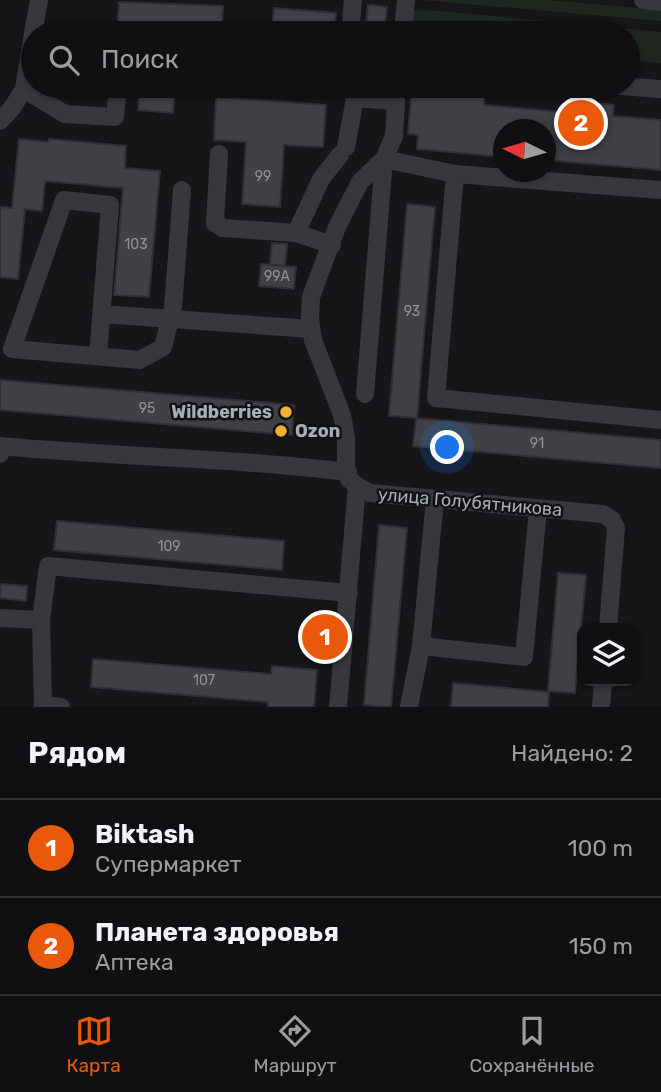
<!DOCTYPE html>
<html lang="ru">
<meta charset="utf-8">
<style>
:root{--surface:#101012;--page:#1e1e20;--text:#f1f3f6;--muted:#9c9d9f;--line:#303032;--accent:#ea580c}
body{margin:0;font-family:Rubik,sans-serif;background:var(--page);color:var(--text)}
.controls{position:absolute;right:21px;bottom:21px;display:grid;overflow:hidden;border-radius:14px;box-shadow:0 2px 5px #0004}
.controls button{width:63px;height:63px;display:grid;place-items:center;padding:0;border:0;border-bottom:2px solid var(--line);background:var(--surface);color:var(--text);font:35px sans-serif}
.compass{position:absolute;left:493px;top:119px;width:63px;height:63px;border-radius:50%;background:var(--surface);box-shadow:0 2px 5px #0004;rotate:275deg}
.you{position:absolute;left:448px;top:448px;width:24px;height:24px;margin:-18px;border:5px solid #fff;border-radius:50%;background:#1a73e8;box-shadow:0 0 0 10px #1a73e833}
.badge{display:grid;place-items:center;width:46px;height:46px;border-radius:50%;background:var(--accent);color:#fff;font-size:23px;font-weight:700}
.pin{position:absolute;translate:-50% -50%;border:4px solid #fff;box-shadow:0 2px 7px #0006}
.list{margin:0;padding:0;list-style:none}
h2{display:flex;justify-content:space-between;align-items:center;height:91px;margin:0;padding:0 28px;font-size:30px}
h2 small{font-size:23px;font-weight:400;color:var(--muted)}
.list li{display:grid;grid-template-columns:46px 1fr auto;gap:21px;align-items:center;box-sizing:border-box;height:98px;padding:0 28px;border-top:2px solid var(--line)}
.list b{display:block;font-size:26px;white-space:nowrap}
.list p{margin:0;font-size:23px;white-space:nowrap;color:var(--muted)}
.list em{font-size:23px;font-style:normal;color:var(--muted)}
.icon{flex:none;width:38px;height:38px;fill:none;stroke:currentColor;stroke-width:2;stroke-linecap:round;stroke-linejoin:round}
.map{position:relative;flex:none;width:661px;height:707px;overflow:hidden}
.search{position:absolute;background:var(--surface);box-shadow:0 2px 5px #0004;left:21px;right:21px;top:21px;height:77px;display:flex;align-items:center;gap:18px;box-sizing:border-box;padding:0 24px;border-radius:38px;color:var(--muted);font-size:26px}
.sheet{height:287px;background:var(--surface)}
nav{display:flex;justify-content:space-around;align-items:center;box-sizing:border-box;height:98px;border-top:2px solid var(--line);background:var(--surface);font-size:19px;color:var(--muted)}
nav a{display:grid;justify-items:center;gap:4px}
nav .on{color:var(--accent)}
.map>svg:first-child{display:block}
</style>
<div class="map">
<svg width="661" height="707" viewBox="0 0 661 707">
<rect width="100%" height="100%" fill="#161618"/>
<g fill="#1e261f">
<path d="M421,0H548L661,10V21Z"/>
<path d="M410,10L440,11L661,32V63L628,60V33H407Z"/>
</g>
<g fill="#404145" stroke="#303034" stroke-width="2">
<path d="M119,2L223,6L221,33H117Z"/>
<path d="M368,5L387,7L384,33H365Z"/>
<path d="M274,8L336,13L334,33H272Z"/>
<path d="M140,86H175L173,113L138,110Z"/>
<path d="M412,86L485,87L484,105L585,114V102L614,105L613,116L661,120V170L546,160V130H504V157L417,149L418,135L408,134Z"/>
<path d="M216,97L326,105L323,147L284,145L280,207L242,204L246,142L214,140Z"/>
<path d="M19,139L48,142L49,139L126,146L125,168L160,171L149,297L114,295L123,188L45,181L42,211L25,209L18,279L0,277V207L12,208Z"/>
<path d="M407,204L435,207L417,418L389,416Z"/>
<path d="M272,243L287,244L285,266L270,265Z"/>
<path d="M261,264L296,267L294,289L259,286Z"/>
<path d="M0,380L294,405L292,435L0,410Z"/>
<path d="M416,418L661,440V468L413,446Z"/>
<path d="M57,521L284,541L282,570L54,550Z"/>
<path d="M379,525L407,528L391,707L364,705Z"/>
<path d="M558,573L586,575L575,693L548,691Z"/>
<path d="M1,584L27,586L26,601L0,598Z"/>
<path d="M314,616L331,617L329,640L312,638Z"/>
<path d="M93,659L271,674L272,666L317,670L314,707H268V702L91,687Z"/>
<path d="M453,683L549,692L548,707H451Z"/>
</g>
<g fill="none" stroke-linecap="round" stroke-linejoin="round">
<g stroke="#37383d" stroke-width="18">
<path d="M643,0L661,2"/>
<path d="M33,33L39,0"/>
<path d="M350,33L353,0"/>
<path d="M403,33L406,0"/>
<path d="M397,86L394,136L384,159L360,182L337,227L311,297L310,318L313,340L342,415L346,437V467L349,479L357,486L370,493L603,514L612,520L616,528L608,628"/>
<path d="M621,86L661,89"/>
<path d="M24,89L65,114L115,117L118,86"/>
<path d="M0,121L12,108L24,89L33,34"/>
<path d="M346,147L355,98L395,101"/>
<path d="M219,154L215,223L223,228L296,233L332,245"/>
<path d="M455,174L661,190"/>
<path d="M296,233L321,179L340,155"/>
<path d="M102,314L311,329"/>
<path d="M98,356L110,205L64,200L12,349L140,360L163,347L173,308L182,190"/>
<path d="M365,394L384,159L455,174L436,398L661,420"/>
<path d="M0,454L1,446C116,457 233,458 348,472"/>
<path d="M435,499L421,646L524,657L538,509"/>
<path d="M0,618L41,620L43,705L61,707"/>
<path d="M41,620L48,566L349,593"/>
<path d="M338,707L357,486"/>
<path d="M409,707L421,646"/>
<path d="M601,707L603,681"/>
</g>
</g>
<g fill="#f2b134" stroke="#111113" stroke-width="2.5">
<circle cx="286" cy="412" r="7"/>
<circle cx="281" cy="431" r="7"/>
</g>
<g text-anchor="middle" stroke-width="5" stroke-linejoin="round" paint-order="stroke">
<g font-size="14" fill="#8e929b">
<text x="263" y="181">99</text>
<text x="136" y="249">103</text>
<text x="277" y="281">99А</text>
<text x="412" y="316">93</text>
<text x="147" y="413">95</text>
<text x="537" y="448">91</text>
<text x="169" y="551">109</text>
<text x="204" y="685">107</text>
</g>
<g font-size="18" font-weight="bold" fill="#a8adb8" stroke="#111113" text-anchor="end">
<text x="272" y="418">Wildberries</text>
<text x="295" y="437" text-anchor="start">Ozon</text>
</g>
<g font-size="18" fill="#a8adb8" stroke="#111113">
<text transform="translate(470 502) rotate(5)" y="6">улица Голубятникова</text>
</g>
</g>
</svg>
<div class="controls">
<button><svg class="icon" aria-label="layers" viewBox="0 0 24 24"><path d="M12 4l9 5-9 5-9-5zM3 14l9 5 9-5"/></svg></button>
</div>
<svg class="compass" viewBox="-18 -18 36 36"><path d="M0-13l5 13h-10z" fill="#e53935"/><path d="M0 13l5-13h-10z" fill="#9c9d9f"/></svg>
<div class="you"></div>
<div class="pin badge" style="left:325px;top:637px">1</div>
<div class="pin badge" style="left:581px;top:123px">2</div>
<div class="search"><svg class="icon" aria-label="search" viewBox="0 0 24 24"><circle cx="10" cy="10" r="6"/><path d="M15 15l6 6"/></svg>Поиск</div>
</div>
<section class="sheet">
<h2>Рядом<small>Найдено: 2</small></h2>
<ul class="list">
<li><span class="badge">1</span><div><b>Biktash</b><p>Супермаркет</p></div><em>100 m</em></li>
<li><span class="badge">2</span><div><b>Планета здоровья</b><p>Аптека</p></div><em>150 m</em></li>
</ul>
</section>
<nav>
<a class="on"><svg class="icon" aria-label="map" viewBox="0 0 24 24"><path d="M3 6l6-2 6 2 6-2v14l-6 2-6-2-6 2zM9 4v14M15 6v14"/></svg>Карта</a>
<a><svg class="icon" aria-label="directions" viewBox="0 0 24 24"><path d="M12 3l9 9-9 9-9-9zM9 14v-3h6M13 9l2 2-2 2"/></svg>Маршрут</a>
<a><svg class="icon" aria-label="saved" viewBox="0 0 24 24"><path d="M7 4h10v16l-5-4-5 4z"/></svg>Сохранённые</a>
</nav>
